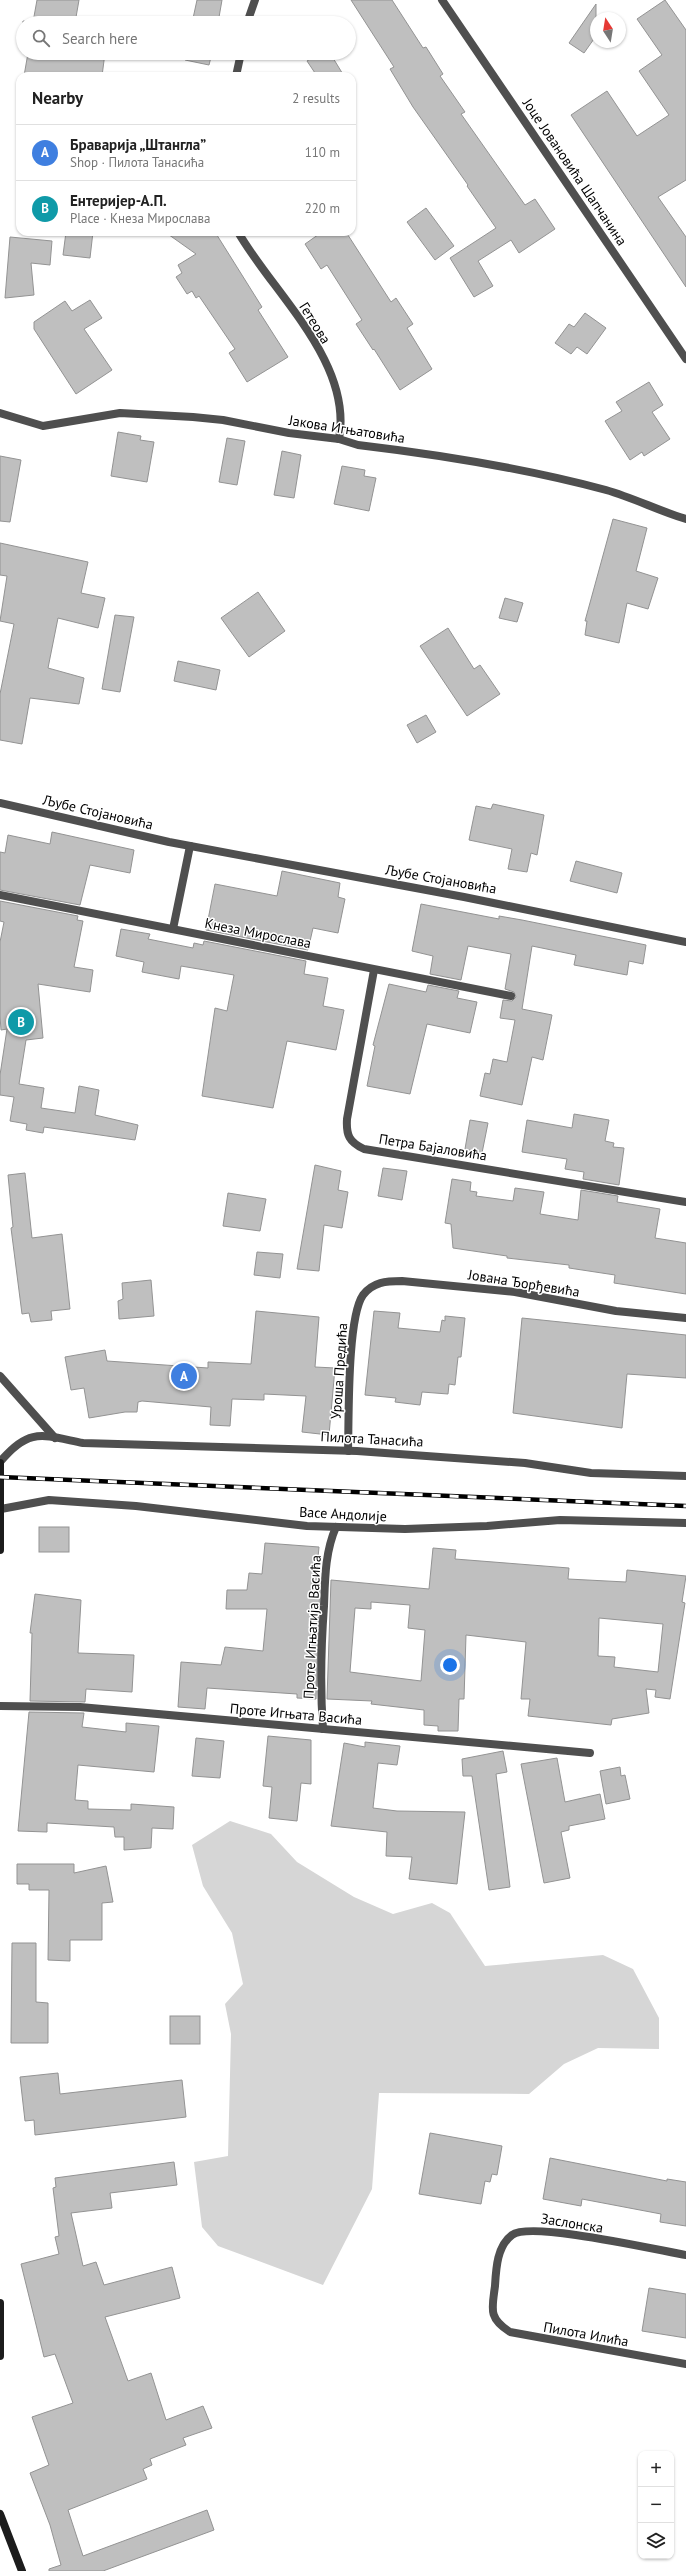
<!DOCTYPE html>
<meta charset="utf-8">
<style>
:root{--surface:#fff;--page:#f2f2f2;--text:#222;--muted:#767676;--line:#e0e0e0;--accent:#db2777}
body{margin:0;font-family:"PT Sans",sans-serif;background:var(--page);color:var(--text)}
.controls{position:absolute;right:12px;bottom:12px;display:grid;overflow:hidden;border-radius:8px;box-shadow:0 1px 3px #0004}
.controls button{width:36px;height:36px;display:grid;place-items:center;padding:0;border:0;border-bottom:1px solid var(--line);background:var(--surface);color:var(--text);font:20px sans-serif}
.compass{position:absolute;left:590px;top:12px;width:36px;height:36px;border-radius:50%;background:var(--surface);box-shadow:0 1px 3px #0004;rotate:348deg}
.you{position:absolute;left:450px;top:1665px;width:14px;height:14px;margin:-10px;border:3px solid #fff;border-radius:50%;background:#1a73e8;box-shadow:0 0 0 6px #1a73e833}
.badge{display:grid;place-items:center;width:26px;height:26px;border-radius:50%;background:var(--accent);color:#fff;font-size:13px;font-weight:700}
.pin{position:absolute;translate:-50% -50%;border:2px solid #fff;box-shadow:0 1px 4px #0006}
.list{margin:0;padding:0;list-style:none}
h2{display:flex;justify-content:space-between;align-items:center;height:52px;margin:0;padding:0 16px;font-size:17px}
h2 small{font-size:13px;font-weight:400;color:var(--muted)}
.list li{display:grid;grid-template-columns:26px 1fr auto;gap:12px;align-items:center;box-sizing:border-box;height:56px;padding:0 16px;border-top:1px solid var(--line)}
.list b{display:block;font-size:15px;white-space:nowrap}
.list p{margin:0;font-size:13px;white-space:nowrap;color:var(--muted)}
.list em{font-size:13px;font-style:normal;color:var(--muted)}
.icon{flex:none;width:22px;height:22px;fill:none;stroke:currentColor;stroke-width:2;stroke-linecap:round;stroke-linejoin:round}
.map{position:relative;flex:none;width:686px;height:2571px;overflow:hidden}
.search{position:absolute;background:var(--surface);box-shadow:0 1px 3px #0004;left:16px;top:16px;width:340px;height:44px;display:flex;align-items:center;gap:10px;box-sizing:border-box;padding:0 14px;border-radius:22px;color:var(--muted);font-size:15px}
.panel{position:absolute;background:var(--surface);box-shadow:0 1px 3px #0004;left:16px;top:72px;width:340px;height:164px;border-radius:12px}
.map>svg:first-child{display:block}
</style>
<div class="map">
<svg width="686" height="2571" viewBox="0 0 686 2571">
<rect width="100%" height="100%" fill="#fff"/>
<path fill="#d6d6d6" d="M230,1821L271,1834L297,1862L354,1897L393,1914L432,1903L450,1913L485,1966L603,1955L633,1969L659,2018V2049L598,2048L564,2064L529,2094L379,2093L372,2189L323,2285L218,2246L202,2227L194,2162L228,2156L231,2034L225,2004L243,1984L232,1933L203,1886L192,1845Z"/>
<g fill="#bfbfbf" stroke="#939393" fill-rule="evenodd">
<path d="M37,0H79L75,23H23V44H20L23,21L33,22Z"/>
<path d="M197,0H222L218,23H192Z"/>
<path d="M351,0H392L423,48L426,47L443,74L440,76L465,112L461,114L525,205L535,199L555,229L519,253L511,240L478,261L493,286L474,297L450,258L496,228L467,186L468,185L413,107L390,69L394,67Z"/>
<path d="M665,0L686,30V180L658,197L686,237V287L571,115L607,91L637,136L669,115L639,71L662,55L637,19Z"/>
<path d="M596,4V36L584,53L569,43Z"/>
<path d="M28,53H105L102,76H24Z"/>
<path d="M186,53H212L209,65L185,60Z"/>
<path d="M320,53H330L344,76H317L307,61Z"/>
<path d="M426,208L454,246L435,260L407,222Z"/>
<path d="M66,232H93L90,258L63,255Z"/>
<path d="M165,232H215L262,307L258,310L288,357L247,382L229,353L235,349L199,296L196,298L192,291L187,294L176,277L182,273L178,265L196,254Z"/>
<path d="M322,232H346L391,302L396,298L413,324L407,328L432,369L400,390L374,349L373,350L356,324L362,320L327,265L321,269L305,244Z"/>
<path d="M10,237L52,241L50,265L31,263L34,295L5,298Z"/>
<path d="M90,300L102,318L84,329L112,370L76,394L34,329V322L65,301L72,311Z"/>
<path d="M585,313L606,328L587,354L577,347L571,354L555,343L569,324L574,327Z"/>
<path d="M649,382L663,405L652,412L670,439L644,456L642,452L630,460L605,421L622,411L616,402Z"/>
<path d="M118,432L141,436L140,440L154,442L147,482L111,476Z"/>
<path d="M227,438L245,441L237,485L219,482Z"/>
<path d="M282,451L301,455L294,498L274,495Z"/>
<path d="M0,456L21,460L10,522L0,521Z"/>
<path d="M342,466L365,470L364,476L376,478L369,511L334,504Z"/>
<path d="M613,519L647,528L636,571L658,578L648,609L627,603L619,643L585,635L587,621H585Z"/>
<path d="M0,543L88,562L81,593L105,598L98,628L58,618L48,668L84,678L79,704L30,698L22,744L0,740V694L14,624L0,621L7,576L0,575Z"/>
<path d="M258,592L285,631L249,657L221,618Z"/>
<path d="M505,598L523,603L517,622L499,618Z"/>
<path d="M115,615L134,617L120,692L102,689Z"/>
<path d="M448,628L474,669L480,665L500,694L467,716L420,646Z"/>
<path d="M178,661L220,670L216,690L174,681Z"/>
<path d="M426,715L436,732L417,743L407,725Z"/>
<path d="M493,804L544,815L537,855L531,853L527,872L508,869L512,849L469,840L476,806L491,809Z"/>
<path d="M52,832L134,850L130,873L90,865L80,905L0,890V852L5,853L8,835L50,844Z"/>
<path d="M576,861L622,873L617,893L570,881Z"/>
<path d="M282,871L340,883L338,897L345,899L338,933L313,928L308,950L206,930L215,884L277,896Z"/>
<path d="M0,901L78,916L77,920L83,921L74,967L93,970L90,992L38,984L43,1038L26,1040L19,1084L44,1088L41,1108L75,1113L79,1086L99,1090L95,1115L138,1125L135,1140L44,1127L43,1133L26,1130L27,1124L10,1121L14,1097L0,1095V1075L7,1029L1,1030L0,1016V942L4,922L0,921Z"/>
<path d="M421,904L499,919V916L522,920L646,945L643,964L629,961L627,975L574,965L576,955L532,946L522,1009L552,1015L543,1060L532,1057L522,1105L480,1096L485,1073L490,1074L493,1059L507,1062L515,1020L500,1018L503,1000L512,1001L516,997L514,992L505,989L511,954L468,946L461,980L430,974L433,956L412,951Z"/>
<path d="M121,929L150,934L148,939L193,948L194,943L203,945L204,941L306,961L304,974L328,978L323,1006L344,1010L336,1050L287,1041L273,1108L202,1096L215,1008L227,1011L234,975L181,966L179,979L142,972L144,962L116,956Z"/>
<path d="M389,984L426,992L428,985L459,991L457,998L477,1002L470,1033L427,1024L410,1094L367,1086L375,1046L373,1045Z"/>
<path d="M574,1114L609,1120L605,1141L614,1143L613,1147L624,1148L619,1185L583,1179L584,1172L565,1169L567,1159L522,1152L527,1120L572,1128Z"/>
<path d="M470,1120L488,1123L482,1153L465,1149Z"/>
<path d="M315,1165L341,1171L338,1190L348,1192L342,1228L324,1225L319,1271L297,1269Z"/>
<path d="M383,1168L407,1171L402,1200L378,1196Z"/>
<path d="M25,1173L32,1238L62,1234L70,1309L51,1311L52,1320L31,1322L29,1313L22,1314L11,1228L13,1227L8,1175Z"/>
<path d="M452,1179L471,1182L470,1191L477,1192L476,1196L513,1201L515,1188L544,1192L540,1214L578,1220L581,1190L618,1196L617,1202L660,1209L655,1238L686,1243V1294L614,1283L615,1275L569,1268V1265L507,1258V1256L453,1248L451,1224L445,1223Z"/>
<path d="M228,1193L266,1199L260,1231L223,1226Z"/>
<path d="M257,1252L283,1254L280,1278L254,1275Z"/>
<path d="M151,1280L154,1316L119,1319L118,1301L123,1299L122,1283Z"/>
<path d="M256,1311L319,1317L315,1367L335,1368L329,1435L302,1432L306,1396L264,1394V1400L232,1399L230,1426L210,1425L211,1407L142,1401L138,1402L137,1412H125L89,1418L84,1388L71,1390L65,1357L105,1350L107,1361L208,1368V1362L251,1364Z"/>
<path d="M374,1311L400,1313L398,1328L440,1332L442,1320L445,1321V1316L465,1318L461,1357H458L455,1385L449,1384L448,1394L422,1392L420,1405L395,1402L396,1398L365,1395Z"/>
<path d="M522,1318L686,1335V1378L627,1374L622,1428L513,1413Z"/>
<rect x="39" y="1527" width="30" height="25"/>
<path d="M265,1543L319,1547L316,1578L320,1579L316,1699L297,1698V1694L207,1688L205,1709L178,1707L181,1662L221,1665L225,1647L263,1651L267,1609H226L227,1590H247L249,1573L262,1574Z"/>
<path d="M433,1548L456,1550L455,1559L569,1568L568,1579L626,1582L627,1570L686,1576L682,1602L685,1603L670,1699L655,1697L656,1690L646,1689L649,1713L612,1719L611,1725L528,1716L530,1699H521L526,1642L466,1635L464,1699H459L458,1731H438V1726L424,1725V1710L371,1704L372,1701L327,1699L331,1580L429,1589ZM371,1602L410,1605L408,1628L425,1630L421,1681L350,1672L355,1608L371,1609ZM599,1618L663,1624L658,1672L614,1667L615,1657L598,1656Z"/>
<path d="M35,1594L81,1600L78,1653L134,1655L132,1692L86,1689L85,1702L30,1701L32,1633H30Z"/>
<path d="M29,1712L84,1713L82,1727L126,1732V1723L159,1726L154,1772L78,1765L75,1800L88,1801V1809L131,1810V1804L174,1807L173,1829L152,1828L151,1848L124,1850V1837H115L114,1827L47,1823V1832L18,1831Z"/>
<path d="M268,1736L311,1740V1784L301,1783L297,1821L269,1818L272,1787L263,1786Z"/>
<path d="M196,1738L224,1741L220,1778L192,1776Z"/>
<path d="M365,1742L400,1746L397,1765L378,1763L373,1808L397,1811L465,1812L457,1884L409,1879L412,1857L386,1856L387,1832L331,1826L344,1743L365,1747Z"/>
<path d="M503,1751L507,1772L496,1774L510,1887L489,1890L472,1776H463L462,1759Z"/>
<path d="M557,1758L565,1802L600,1794L605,1819L569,1826V1830L561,1832L570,1878L544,1883L521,1764Z"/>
<path d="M620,1767L621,1776L625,1775L630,1799L606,1804L600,1771Z"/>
<path d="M17,1864H74V1873L106,1866L113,1902L102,1903V1940H70V1961L48,1960L49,1890H29V1884H17Z"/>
<path d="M12,1943H36V2002L48,2003V2043H11Z"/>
<rect x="170" y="2016" width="30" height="28"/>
<path d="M58,2073L60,2094L182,2080L186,2117L35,2135L34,2120L25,2121L20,2077Z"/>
<path d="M430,2133L502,2146L497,2175L492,2174L490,2182L485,2181L481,2204L419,2194Z"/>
<path d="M550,2158L667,2181V2179L686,2182V2226L660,2222L661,2214L582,2199L581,2206L543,2199Z"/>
<path d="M174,2162L177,2185L110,2193L112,2208L71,2213L83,2266L96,2262L104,2285L172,2267L180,2298L105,2317L128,2381L151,2373L166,2420L203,2406L212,2428L183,2438L186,2445L150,2459L152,2465L143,2469L147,2479L68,2510L83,2556L207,2510L214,2530L103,2571H49V2569L61,2565L50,2525L30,2473L49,2465L32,2417L73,2403L55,2354L44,2357L21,2264L59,2254L55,2237L59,2236L53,2188L56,2187L55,2178Z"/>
<path d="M649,2288L686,2294V2338L642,2331Z"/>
</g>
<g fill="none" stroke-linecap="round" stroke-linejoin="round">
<g stroke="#4f4f4f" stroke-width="8">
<path d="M442,0L686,359"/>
<path d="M247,23L255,0"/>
<path d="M236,76L241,53"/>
<path d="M238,232C273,293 353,362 339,439"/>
<path d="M0,413L43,426L120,413L193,417L223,420L289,433L339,439L358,445C442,455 524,468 606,490C634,498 659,511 686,519"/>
<path d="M0,803L169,842L464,897L686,942"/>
<path d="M0,895L511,996"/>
<path d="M173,929L190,846"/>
<path d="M374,970L347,1119C346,1135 349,1142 364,1149L686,1202"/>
<path d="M0,1376L55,1438"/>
<path d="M348,1451C349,1419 347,1318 363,1295C373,1282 386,1281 402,1281L515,1292L616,1311L686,1318"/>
<path d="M0,1462C29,1427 42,1435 83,1443L357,1451L525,1463L591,1473L686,1476"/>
<path d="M1,1509L49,1500L136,1506L307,1526L405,1529L487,1526L560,1520L686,1523"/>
<path d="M0,1706L80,1707L590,1753"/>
<path d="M323,1729C320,1688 321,1647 324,1606C325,1579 325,1552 336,1527"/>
<path d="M686,2255C657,2250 531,2221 512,2235C497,2246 496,2269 495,2286C492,2309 488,2318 510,2332L686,2364"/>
</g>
<g stroke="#1c1c1c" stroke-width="8">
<path d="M0,1463V1550"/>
<path d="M0,2303V2356"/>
<path d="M0,2514L22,2571"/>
</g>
<g stroke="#000" stroke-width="4.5">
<path id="rail" d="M0,1477L686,1506"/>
</g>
<use href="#rail" stroke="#fff" stroke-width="3" stroke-dasharray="9" stroke-linecap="butt"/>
</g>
<g text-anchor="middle" stroke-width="3" stroke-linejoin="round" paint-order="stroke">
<g font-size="14" fill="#000" stroke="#fff">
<text transform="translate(575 172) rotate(56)" y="5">Јоце Јовановића Шапчанина</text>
<text transform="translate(315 323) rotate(58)" y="5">Гетеова</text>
<text transform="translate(347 429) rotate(9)" y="5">Јакова Игњатовића</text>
<text transform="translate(98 812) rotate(13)" y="5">Љубе Стојановића</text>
<text transform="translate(441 879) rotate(10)" y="5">Љубе Стојановића</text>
<text transform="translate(258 933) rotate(11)" y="5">Кнеза Мирослава</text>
<text transform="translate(433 1147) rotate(9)" y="5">Петра Бајаловића</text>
<text transform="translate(524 1283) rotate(9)" y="5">Јована Ђорђевића</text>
<text transform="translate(339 1371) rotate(-86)" y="5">Уроша Предића</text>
<text transform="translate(372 1439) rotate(3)" y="5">Пилота Танасића</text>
<text transform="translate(343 1514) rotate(3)" y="5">Васе Андолије</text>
<text transform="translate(312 1627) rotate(-87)" y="5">Проте Игњатија Васића</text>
<text transform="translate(296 1714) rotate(5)" y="5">Проте Игњата Васића</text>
<text transform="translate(572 2223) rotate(9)" y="5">Заслонска</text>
<text transform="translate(586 2334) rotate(10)" y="5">Пилота Илића</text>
</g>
</g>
</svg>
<div class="controls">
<button>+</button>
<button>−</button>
<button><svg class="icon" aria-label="layers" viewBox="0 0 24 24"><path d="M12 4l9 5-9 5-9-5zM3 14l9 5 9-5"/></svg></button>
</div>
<svg class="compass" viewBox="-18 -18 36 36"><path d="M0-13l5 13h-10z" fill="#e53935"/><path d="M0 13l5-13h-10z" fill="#767676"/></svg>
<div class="you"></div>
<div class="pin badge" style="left:184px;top:1376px;background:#3f7fe0">A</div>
<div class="pin badge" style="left:21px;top:1022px;background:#0f9aa8">B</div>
<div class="search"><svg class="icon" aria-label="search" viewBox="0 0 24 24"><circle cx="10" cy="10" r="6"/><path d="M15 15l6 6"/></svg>Search here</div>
<section class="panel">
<h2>Nearby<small>2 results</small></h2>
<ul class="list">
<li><span class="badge" style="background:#3f7fe0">A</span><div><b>Браварија „Штангла”</b><p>Shop · Пилота Танасића</p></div><em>110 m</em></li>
<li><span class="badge" style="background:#0f9aa8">B</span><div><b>Ентеријер-А.П.</b><p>Place · Кнеза Мирослава</p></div><em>220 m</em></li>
</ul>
</section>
</div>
